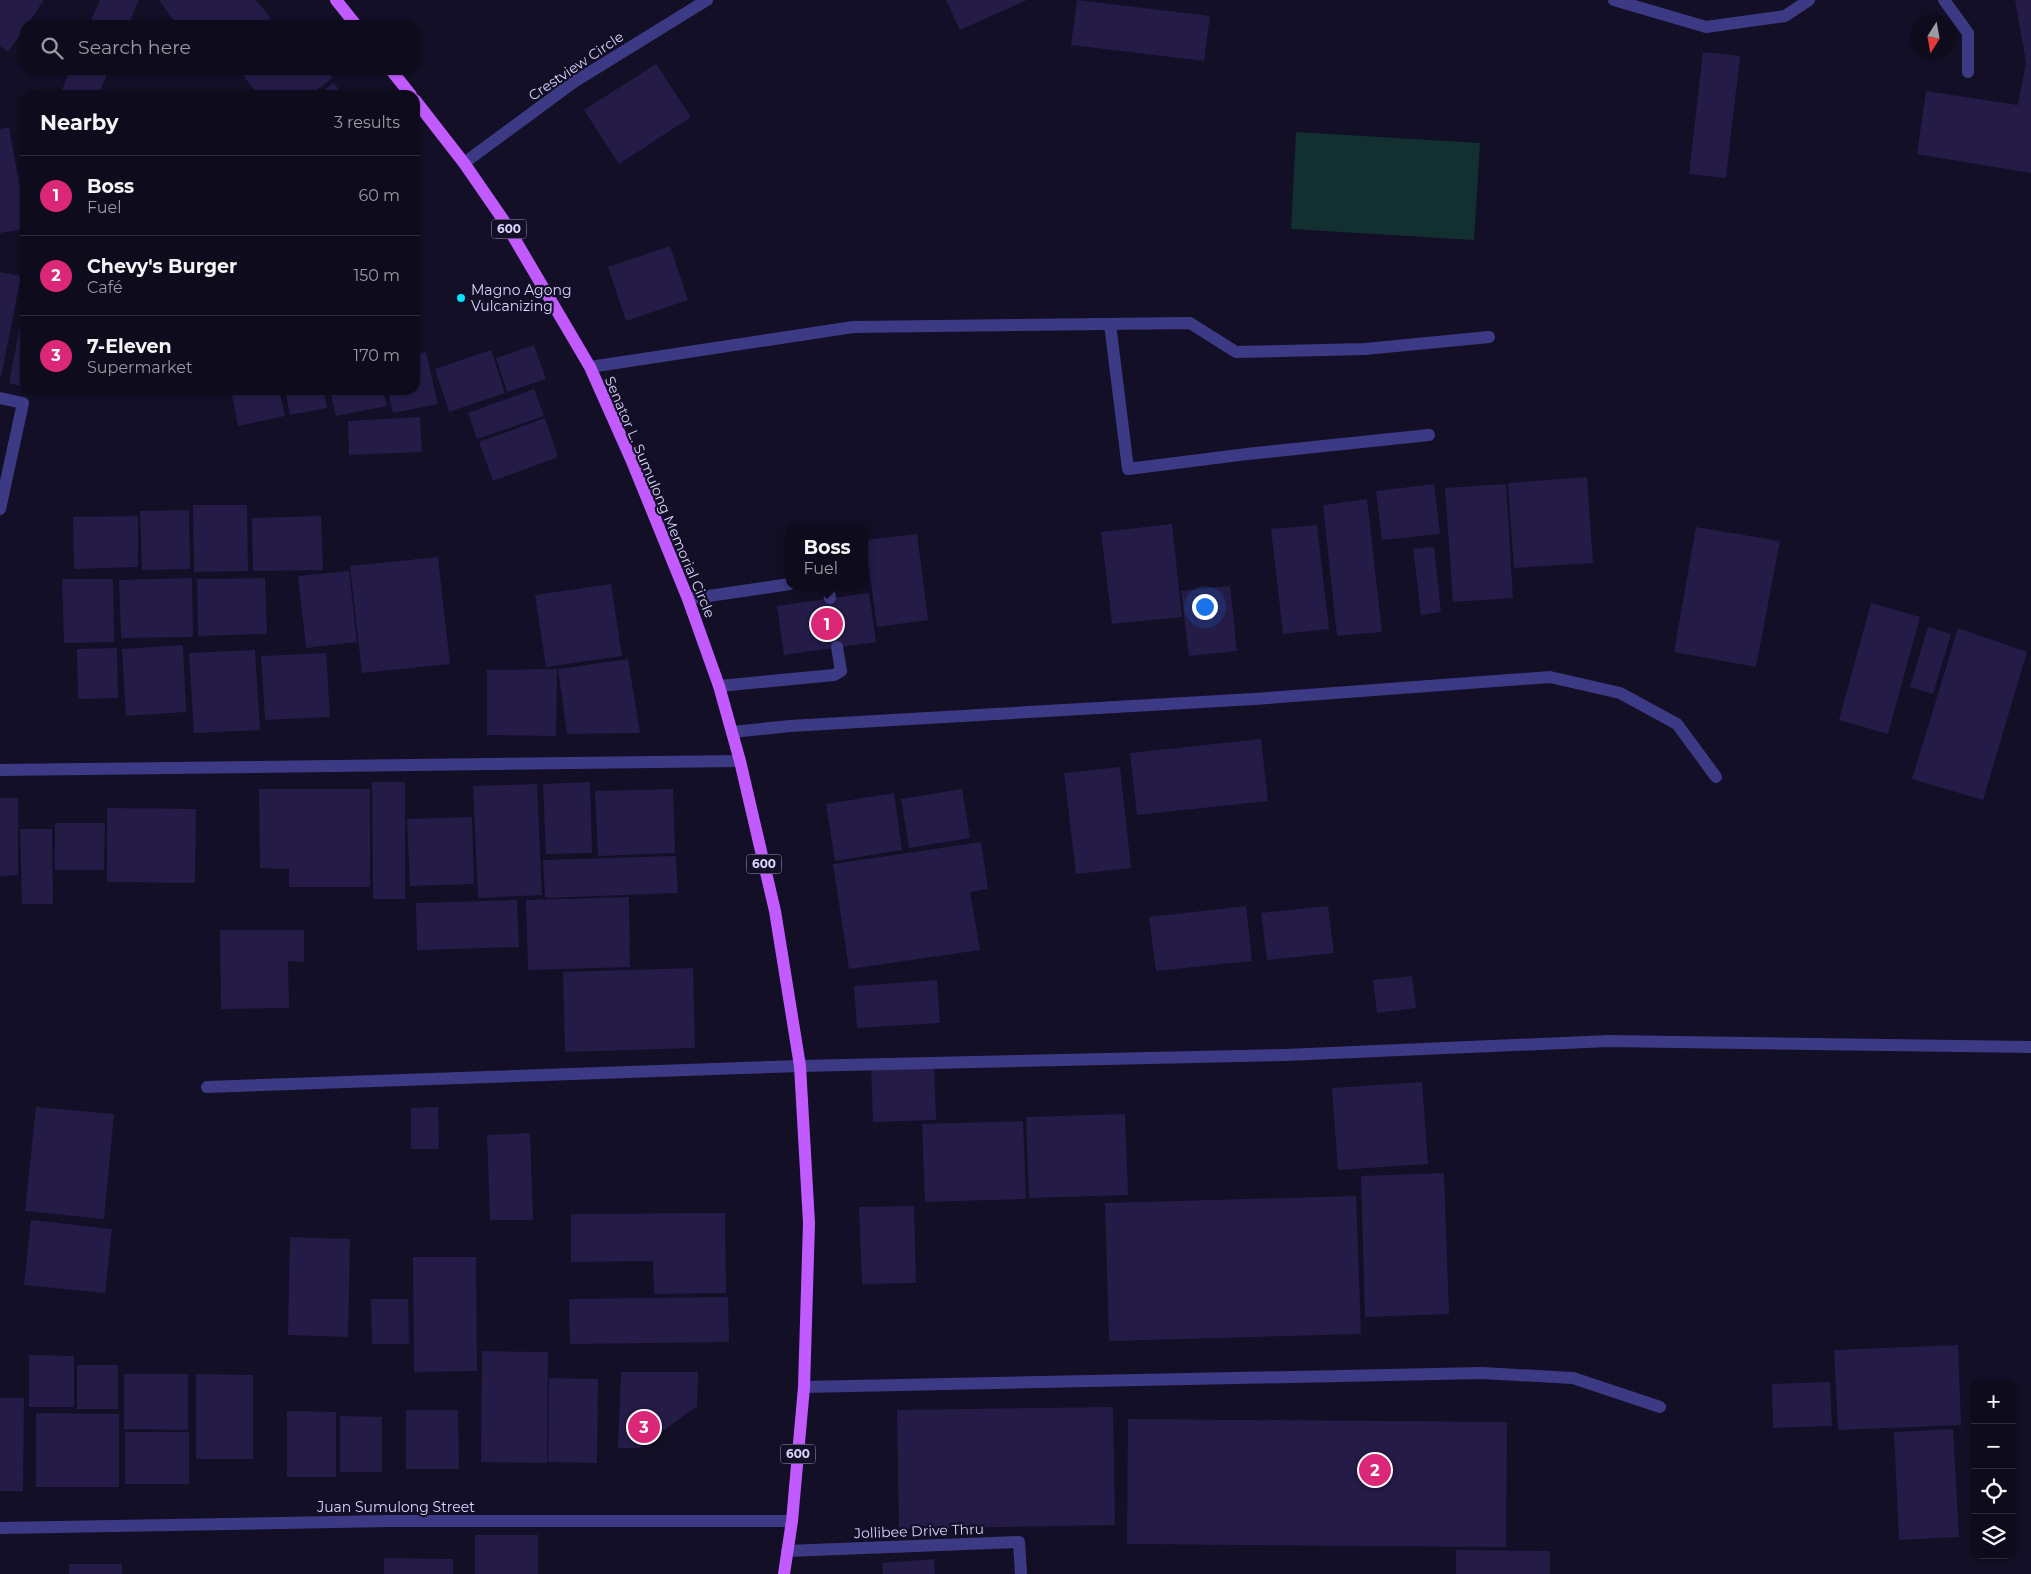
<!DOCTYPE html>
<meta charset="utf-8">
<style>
:root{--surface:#0e0b1c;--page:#1c1929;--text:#f1f3f6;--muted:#9b9ba3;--line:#2e2b3b;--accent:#db2777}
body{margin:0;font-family:Montserrat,sans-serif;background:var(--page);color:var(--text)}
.controls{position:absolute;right:15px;bottom:15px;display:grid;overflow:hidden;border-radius:10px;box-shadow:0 1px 4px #0004}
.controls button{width:45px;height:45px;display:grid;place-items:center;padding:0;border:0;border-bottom:1px solid var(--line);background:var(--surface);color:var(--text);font:25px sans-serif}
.compass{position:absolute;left:1911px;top:15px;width:45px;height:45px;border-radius:50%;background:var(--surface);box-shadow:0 1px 4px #0004;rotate:191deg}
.you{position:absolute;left:1204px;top:606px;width:18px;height:18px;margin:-12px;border:4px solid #fff;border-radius:50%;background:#1a73e8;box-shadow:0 0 0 8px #1a73e833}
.badge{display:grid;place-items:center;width:32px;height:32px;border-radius:50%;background:var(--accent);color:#fff;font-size:16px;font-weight:700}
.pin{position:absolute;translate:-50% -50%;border:2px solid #fff;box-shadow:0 1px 5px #0006}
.popup{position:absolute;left:786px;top:524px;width:82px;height:65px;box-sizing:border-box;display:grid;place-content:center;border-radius:10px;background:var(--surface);filter:drop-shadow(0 1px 4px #0005);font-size:16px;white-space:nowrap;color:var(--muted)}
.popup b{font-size:19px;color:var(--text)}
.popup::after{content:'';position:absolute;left:50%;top:100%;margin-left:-10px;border:10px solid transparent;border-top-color:var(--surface)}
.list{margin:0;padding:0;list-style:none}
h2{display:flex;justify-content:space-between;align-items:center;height:65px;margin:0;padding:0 20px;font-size:21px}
h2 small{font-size:16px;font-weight:400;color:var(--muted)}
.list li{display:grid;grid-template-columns:32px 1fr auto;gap:15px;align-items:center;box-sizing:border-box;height:80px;padding:0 20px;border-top:1px solid var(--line)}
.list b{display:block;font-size:19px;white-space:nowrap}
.list p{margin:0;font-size:16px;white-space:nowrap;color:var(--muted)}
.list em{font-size:16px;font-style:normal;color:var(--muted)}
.icon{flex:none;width:28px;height:28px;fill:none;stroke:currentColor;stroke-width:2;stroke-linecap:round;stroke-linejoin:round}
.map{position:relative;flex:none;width:2031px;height:1574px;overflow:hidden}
.search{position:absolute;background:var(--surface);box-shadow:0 1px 4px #0004;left:20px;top:20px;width:400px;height:55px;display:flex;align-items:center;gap:12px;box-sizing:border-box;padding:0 18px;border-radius:15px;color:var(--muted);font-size:19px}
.panel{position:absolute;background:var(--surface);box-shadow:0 1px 4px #0004;left:20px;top:90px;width:400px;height:305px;border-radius:15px}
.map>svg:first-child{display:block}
</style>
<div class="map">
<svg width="2031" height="1574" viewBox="0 0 2031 1574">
<rect width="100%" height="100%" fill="#130f26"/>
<path fill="#12302f" d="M1296,132L1480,143L1474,240L1291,229Z"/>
<g fill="#241b47">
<path d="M0,0H44L8,52L0,46Z"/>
<path d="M100,0H139L128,25H89Z"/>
<path d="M159,0H256L271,18L262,25H177Z"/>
<path d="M946,0H1027L960,30Z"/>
<path d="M1077,0L1210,16L1204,61L1071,45Z"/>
<path d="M2015,0H2031V173L1917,154L1926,91L2018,105L2026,62Z"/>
<path d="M1703,52L1740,56L1726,178L1689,174Z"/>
<path d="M656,64L691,117L619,164L584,110Z"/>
<path d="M70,70H109L98,95H60Z"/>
<path d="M239,70H326L333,78L310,95H258Z"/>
<path d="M334,83L343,95H318Z"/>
<path d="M9,127L25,217V229L0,233V129Z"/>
<path d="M670,246L688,300L626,321L608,267Z"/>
<path d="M0,272L21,276L1,377H0Z"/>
<path d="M24,306H25V387L9,383Z"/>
<path d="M534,345L546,379L507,392L496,358Z"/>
<path d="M491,350L505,393L449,412L435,369Z"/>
<path d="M426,352L438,404L393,413L388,390H415V354Z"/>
<path d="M534,389L544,416L477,439L468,413Z"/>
<path d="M231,390H279L285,416L238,426Z"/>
<path d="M285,390H324L327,408L290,415Z"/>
<path d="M330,390H383L387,406L336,416Z"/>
<path d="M420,417L422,452L349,455L348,421Z"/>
<path d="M545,418L558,457L493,481L479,442Z"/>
<path d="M1587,477L1593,563L1514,568L1508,483Z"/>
<path d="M1434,484L1440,534L1382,540L1376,491Z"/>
<path d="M1506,484L1513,598L1453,602L1445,488Z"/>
<path d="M1367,499L1382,632L1337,636L1323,505Z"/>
<path d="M193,505H247L248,571L194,572Z"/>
<path d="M189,510L190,569L142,570L140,511Z"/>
<path d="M138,516V567L74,569L73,517Z"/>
<path d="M321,516L323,570L253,571L252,518Z"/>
<path d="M1172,524L1182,617L1112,624L1101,532Z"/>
<path d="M1317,525L1329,629L1283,634L1271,529Z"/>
<path d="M1696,527L1780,541L1756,667L1674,652Z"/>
<path d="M917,534L928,620L877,627L865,540Z"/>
<path d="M1434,547L1441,612L1421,615L1413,549Z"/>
<path d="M438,557L450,664L362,673L350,566Z"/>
<path d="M349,571L357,642L306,648L298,576Z"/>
<path d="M192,578L193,637L121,638L119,580Z"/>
<path d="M265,578L267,634L198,636L197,579Z"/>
<path d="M62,579H113L114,642L64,643Z"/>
<path d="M611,584L622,656L546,667L535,595Z"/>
<path d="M1230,586L1237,651L1189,656L1181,591Z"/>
<path d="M869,593L876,642L784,655L777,606Z"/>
<path d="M1871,603L1920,617L1888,734L1839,720Z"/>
<path d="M1928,627L1951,634L1933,694L1910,687Z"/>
<path d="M1958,628L2027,652L1983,800L1912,779Z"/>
<path d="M183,645L186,712L126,716L122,649Z"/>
<path d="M117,648L118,698L78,699L77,649Z"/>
<path d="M255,650L260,730L194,733L189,653Z"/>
<path d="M326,653L330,717L265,720L261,656Z"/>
<path d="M628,659L640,733L567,734L558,669Z"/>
<path d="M557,669L556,736L487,735V670Z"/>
<path d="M1261,739L1268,801L1137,815L1130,753Z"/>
<path d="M1120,767L1131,868L1076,874L1064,773Z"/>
<path d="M372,782H405V899H373Z"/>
<path d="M590,782L592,853L546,854L543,784Z"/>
<path d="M537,784L542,895L478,898L473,786Z"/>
<path d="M259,789H370V887H289V869L260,868Z"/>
<path d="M673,789L675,853L598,856L595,791Z"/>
<path d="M962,789L970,838L909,848L901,799Z"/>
<path d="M894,793L902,850L835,861L826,804Z"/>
<path d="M0,798H18V875L0,876Z"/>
<path d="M107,808L196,809L195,883L107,882Z"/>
<path d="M472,817L474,884L410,886L407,819Z"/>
<path d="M55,823H105L104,870H55Z"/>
<path d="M20,829H52L53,904H22Z"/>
<path d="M981,842L988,889L970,892L980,950L849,969L833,864Z"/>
<path d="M676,856L678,893L545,898L543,860Z"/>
<path d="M629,897L630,967L528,970L526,900Z"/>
<path d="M517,900L519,947L417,950L416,903Z"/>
<path d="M1246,906L1252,961L1156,971L1149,917Z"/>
<path d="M1328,906L1334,953L1267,960L1261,913Z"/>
<path d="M220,930H304V962L288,961L289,1008L221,1009Z"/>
<path d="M693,968L695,1048L565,1052L563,972Z"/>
<path d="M1412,976L1416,1008L1377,1013L1373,980Z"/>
<path d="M937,980L940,1023L857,1028L854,986Z"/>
<path d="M934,1064L936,1120L873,1122L871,1066Z"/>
<path d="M1422,1082L1428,1164L1338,1170L1332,1088Z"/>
<path d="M36,1107L114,1114L104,1219L25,1211Z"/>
<path d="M438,1107L439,1149H411V1108Z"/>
<path d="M1125,1114L1128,1195L1029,1198L1026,1117Z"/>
<path d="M1023,1121L1026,1199L925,1202L922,1124Z"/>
<path d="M530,1133L533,1220H490L487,1135Z"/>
<path d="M1444,1173L1449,1314L1365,1317L1361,1176Z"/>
<path d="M1356,1196L1361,1334L1109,1341L1105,1203Z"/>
<path d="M914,1206L916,1283L862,1284L859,1207Z"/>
<path d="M725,1213L726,1293L654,1294L653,1261L571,1262V1214Z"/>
<path d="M31,1220L112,1229L105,1293L24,1285Z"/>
<path d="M290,1237L350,1239L348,1337L288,1335Z"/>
<path d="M413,1257H476L477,1371L414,1372Z"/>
<path d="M728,1297L729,1342L570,1344L569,1299Z"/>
<path d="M371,1299H408L409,1344H372Z"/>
<path d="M1958,1345L1961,1425L1838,1430L1834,1350Z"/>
<path d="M482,1351L548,1352L547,1463L481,1462Z"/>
<path d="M29,1355L74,1356V1407H29Z"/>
<rect x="77" y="1365" width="41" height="44"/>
<path d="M621,1372H698L697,1406L640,1448H618Z"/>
<path d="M124,1374H188V1430L124,1429Z"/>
<path d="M196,1374L253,1375V1459H196Z"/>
<path d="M549,1378L598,1379L597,1463L548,1462Z"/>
<path d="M1830,1382L1832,1426L1773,1428L1772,1384Z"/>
<path d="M0,1398H24L23,1491H0Z"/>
<path d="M1113,1407L1115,1525L899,1529L897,1410Z"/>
<path d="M406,1410H458L459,1469H406Z"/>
<path d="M287,1411L336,1412V1477H287Z"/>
<path d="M36,1413L119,1414V1487H36Z"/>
<path d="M340,1416L382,1417V1472H340Z"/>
<path d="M1128,1419L1507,1422L1506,1547L1127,1544Z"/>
<path d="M1953,1429L1959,1537L1899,1540L1894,1432Z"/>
<rect x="125" y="1432" width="64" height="52"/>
<rect x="475" y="1535" width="63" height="39"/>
<path d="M1456,1550L1550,1551V1574H1456Z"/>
<path d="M384,1558L453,1559V1574H384Z"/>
<path d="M934,1559L935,1574H883L882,1563Z"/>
<rect x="69" y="1564" width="53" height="10"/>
</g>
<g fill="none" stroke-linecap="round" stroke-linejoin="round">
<g stroke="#3d3a85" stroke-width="12">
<path d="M828,585L830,598"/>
<path d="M688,599L790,584"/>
<path d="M719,686L834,675L841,671L837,647"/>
<path d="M804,1387L1482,1373L1573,1378L1660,1407"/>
<path d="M787,1551L1019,1542L1021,1574"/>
</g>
<g stroke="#3d3a85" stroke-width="12">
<path d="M1614,0L1706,27L1785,16L1809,0"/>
<path d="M1944,0L1968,33V72"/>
<path d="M464,163L574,82L707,0"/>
<path d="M1110,324L1128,469L1247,454L1429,435"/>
<path d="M590,367L853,327L1190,323L1236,352L1365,349L1489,337"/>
<path d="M0,398L23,403L0,509"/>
<path d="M732,732L790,726L1254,699L1550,677L1620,693L1677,724L1716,777"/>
<path d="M0,770L740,761"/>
<path d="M207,1087L800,1066L1285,1055L1608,1041L2031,1047"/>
</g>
<path stroke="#3d3a85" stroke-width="12" d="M0,1528L388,1521H792"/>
<g stroke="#c25bff" stroke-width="12">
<path d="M336,0L356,25"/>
<path d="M391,70L411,95"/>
<path d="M415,100L464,163L504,221L590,367L631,459L688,599L719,686L740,761L775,911L800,1066L809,1223L804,1387L792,1521L784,1574"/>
</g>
</g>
<circle fill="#00e5ff" stroke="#130f26" stroke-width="2" cx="461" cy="298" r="5"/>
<g text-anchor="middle" stroke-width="4.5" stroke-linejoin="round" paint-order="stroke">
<g fill="#130f26" stroke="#9e99be" stroke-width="1">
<rect x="491.5" y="219.5" width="35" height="19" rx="4"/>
<rect x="746.5" y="854.5" width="35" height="19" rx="4"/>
<rect x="780.5" y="1444.5" width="35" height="19" rx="4"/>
</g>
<g font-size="12" font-weight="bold" fill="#d9d4ff">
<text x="509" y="233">600</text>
<text x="764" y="868">600</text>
<text x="798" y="1458">600</text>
</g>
<g font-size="14" fill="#d9d4ff" stroke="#130f26">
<text transform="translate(576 66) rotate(-34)" y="5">Crestview Circle</text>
<text transform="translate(660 497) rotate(67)" y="5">Senator L. Sumulong Memorial Circle</text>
<text x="396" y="1512">Juan Sumulong Street</text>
<text transform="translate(919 1531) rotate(-2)" y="5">Jollibee Drive Thru</text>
</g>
<g font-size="14" fill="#d9d4ff" stroke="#130f26" text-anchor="start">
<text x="471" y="295">Magno Agong<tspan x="471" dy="16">Vulcanizing</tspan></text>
</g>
</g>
</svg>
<div class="controls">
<button>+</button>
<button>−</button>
<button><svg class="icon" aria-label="locate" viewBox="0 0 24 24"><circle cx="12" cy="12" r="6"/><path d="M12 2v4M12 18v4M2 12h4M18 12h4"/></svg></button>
<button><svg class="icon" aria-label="layers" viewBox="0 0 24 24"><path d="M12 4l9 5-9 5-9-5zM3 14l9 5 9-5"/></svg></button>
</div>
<svg class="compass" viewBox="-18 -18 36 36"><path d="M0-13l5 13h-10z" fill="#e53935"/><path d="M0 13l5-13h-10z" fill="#9b9ba3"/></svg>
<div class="you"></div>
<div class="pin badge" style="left:827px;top:624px">1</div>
<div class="popup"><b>Boss</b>Fuel</div>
<div class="pin badge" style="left:1375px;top:1470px">2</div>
<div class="pin badge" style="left:644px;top:1427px">3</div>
<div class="search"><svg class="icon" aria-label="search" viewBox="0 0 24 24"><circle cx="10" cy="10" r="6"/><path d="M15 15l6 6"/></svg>Search here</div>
<section class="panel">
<h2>Nearby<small>3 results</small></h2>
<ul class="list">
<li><span class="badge">1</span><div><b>Boss</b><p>Fuel</p></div><em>60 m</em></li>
<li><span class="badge">2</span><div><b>Chevy's Burger</b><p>Café</p></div><em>150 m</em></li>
<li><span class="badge">3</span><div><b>7-Eleven</b><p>Supermarket</p></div><em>170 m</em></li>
</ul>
</section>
</div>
